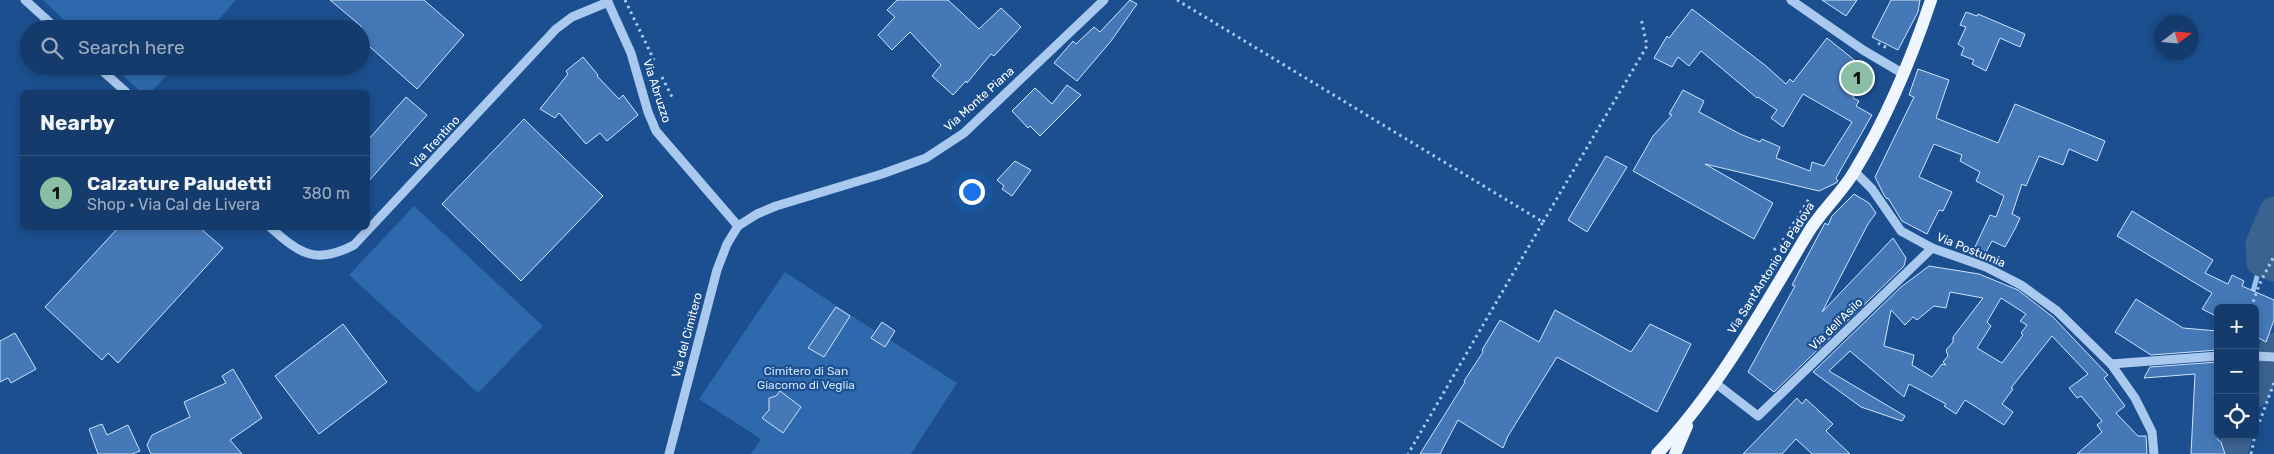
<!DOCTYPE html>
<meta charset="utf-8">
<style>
:root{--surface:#143b6b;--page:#214673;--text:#f1f3f6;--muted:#9dadc1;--line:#33557e;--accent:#8abfa5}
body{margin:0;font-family:Rubik,sans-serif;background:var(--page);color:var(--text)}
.controls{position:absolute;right:15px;bottom:15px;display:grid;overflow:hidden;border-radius:8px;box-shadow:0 2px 8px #0003}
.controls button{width:45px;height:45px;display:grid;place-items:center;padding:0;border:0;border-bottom:1px solid var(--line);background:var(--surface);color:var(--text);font:25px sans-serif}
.compass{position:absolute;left:2154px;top:15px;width:45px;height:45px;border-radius:50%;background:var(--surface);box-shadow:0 2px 8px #0003;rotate:74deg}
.you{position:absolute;left:971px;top:191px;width:18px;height:18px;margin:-12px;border:4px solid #fff;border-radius:50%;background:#1a73e8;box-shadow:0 0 0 8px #1a73e833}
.badge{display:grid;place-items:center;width:32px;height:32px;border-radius:50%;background:var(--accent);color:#111;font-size:16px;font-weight:700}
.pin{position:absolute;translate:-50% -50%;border:2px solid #fff;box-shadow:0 1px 5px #0006}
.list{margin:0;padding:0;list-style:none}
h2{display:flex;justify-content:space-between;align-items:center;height:65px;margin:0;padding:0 20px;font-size:21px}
h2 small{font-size:16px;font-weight:400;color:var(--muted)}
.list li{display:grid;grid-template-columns:32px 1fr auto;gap:15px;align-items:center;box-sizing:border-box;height:75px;padding:0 20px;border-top:1px solid var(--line)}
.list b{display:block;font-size:19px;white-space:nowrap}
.list p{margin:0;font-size:16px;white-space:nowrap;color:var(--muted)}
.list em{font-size:16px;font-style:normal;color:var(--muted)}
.icon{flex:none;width:28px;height:28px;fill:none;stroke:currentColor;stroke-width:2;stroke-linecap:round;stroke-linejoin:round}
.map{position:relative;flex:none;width:2274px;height:454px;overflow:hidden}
.search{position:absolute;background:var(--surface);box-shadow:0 2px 8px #0003;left:20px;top:20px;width:350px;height:55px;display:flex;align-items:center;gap:12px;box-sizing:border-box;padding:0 18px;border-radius:28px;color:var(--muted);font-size:19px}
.panel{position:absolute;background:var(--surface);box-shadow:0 2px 8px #0003;left:20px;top:90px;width:350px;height:140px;border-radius:8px}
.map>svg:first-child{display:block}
</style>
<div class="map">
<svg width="2274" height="454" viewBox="0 0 2274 454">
<rect width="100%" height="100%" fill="#1b4f8f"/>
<g fill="#2e69ad">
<path d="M43,0H236L210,29H73Z"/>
<path d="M113,66H175L151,92H141Z"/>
<path d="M414,206L543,326L478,393L349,275Z"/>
<path d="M785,272L875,331L882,322L895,331L890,340L957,383L911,454H751L761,439L699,399Z"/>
</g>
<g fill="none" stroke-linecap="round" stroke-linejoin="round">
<g stroke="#9cc4f0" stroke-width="5">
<path d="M2252,295L2261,262"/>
<path d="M2224,435V440L2232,454"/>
</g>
<g stroke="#3c6290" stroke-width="29">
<path d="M2274,211L2260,244L2261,262L2274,267"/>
<path d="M2255,393L2274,347"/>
<path d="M2233,454L2238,435"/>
</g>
</g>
<g fill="#4478b7" stroke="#cfe3fa" fill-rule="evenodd">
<path d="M330,0H424L464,35L417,89L361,39V26Z"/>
<path d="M897,0H948L979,29L1001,8L1021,27L994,56L991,54L967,83L966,81L953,95L932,76L941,65L910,32L892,50L878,35L895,17L887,10Z"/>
<path d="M1130,0L1137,4L1111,41L1077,81L1054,63L1073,41L1076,44L1094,27L1100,32Z"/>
<path d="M1822,0H1857L1846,16Z"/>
<path d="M1891,0H1920L1918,12L1898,50L1872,37Z"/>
<path d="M1692,9L1766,66L1786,84L1790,79L1793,82L1827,38L1868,71L1853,98L1859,101L1856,106L1872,115L1836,178L1838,181L1836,183L1819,191L1705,164L1773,203L1754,239L1633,171L1653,136L1672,115L1669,114L1683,90L1704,101L1699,112L1740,134L1760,142L1762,139L1780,147L1776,158L1810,171L1812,162L1824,166L1852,122L1803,94L1783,127L1771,118L1777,110L1758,97L1757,98L1701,51L1689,66L1678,57L1672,67L1654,58L1667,36L1669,38Z"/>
<path d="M1966,12L1977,16L1978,14L2025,34L2020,47L2000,38L1986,71L1972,64L1974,60L1961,55L1964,48L1958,44L1966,27L1960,25Z"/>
<path d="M583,57L598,75L597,76L619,99L623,95L638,115L607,141L600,133L586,144L559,113L555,118L540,109L568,74L566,71Z"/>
<path d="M1918,69L1949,80L1936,118L1998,143L2015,104L2105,141L2097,161L2069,149L2063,165L2039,156L2026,186L2022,184L2012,214L2020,218L2016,227L2005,247L1992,241L1986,252L1975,247L1990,215L1996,217L2004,196L1976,181L1980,172L1960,161L1962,155L1934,144L1919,177L1952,192L1943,211L1939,210L1927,234L1902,221L1888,198L1887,199L1884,195L1875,177L1914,97L1909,95Z"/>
<path d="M1067,85L1081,95L1040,136L1030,126L1028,128L1012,111L1035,88L1052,104Z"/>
<path d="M406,97L427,115L368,182V140Z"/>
<path d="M524,119L603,196L521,281L442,204Z"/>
<path d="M1606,156L1627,167L1587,232L1568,220Z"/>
<path d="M1015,161L1031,170L1012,196L1002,189L1004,186L997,180Z"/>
<path d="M1854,194L1869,203L1876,213L1868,224L1822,312L1893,238L1906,258L1904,266L1774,392L1748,372L1795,286L1792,285L1825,223L1828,225L1832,216Z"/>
<path d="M2132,211L2213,260L2205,273L2228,284L2232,275L2244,281L2242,286L2274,300V320L2266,342L2255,336V308H2218V317L2202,309L2212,293L2117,236Z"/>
<path d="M118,228H200L223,248L118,363L108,353L102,360L45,307Z"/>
<path d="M1929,266L1979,274L2018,290L2053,317L2108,375L2104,378L2125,406L2116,413L2138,436H2146L2147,454H2077L2102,432L2097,425L2102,421L2081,396L2077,398L2069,388L2088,374L2052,336L2011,388L2013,389L2002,404L2013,412L2004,425L1965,400L1956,414L1944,406L1946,404L1909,384L1904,397L1850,351L1829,371L1905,416L1902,421L1861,407L1813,372L1901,287ZM1950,292L1983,298L1953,337V342L1946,350L1948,356L1943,362L1946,365L1942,364L1932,377L1912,365L1914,355L1884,346L1891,310L1905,325L1913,317L1917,320L1934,306L1946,308ZM2001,298L2026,314L2020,321L2027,325L2021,333L2023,335L2002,363L1977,348L1991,326L1987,322Z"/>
<path d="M2136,299L2183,328L2218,331V350L2151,355L2115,332Z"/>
<path d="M836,307L850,316L824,357L808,348Z"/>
<path d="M1555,310L1631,352L1650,324L1691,344L1657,412L1557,357L1508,436L1503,448L1458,420L1440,454H1420L1465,382L1464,381L1483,352L1482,350L1500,320L1539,342Z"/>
<path d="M882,322L895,331L885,347L871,338Z"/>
<path d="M343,324L387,382L319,434L275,376Z"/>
<path d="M15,333L36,369L11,383L8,378L0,382V341Z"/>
<path d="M2218,362V440L2221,442L2225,454H2191L2195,374L2144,378L2150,367Z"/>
<path d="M233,369L262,418L230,440L242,454H151L147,445L152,435L190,417L184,402L226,383L222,376Z"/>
<path d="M780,391L801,407L783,433L762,418L769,410V398L776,396Z"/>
<path d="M1797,398L1802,404L1806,399L1833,424L1826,431L1850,454H1812L1796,439L1782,454H1743Z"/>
<path d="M102,424L107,435L128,425L140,451L132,454H98L89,429Z"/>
</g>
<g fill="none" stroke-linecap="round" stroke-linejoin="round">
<g stroke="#a9c9ee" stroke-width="3" stroke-dasharray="2.5 4" stroke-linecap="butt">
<path d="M625,0L654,60"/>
<path d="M1177,0L1543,222L1408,454"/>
<path d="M1878,43L1889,49"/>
<path d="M662,77L672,97"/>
<path d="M1543,222L1647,46L1641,18"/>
<path d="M1774,250L1781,243L1809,199"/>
<path d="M2251,308L2259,285L2274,256"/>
<path d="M2255,434L2274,383"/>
<path d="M2251,454L2255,435"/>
</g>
<g stroke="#a9c9ee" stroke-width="9">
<path d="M25,0L57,29"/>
<path d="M607,0L631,53L648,112L656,131L738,226"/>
<path d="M1791,0L1863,50L1902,73"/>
<path d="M97,66L126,92"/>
<path d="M1854,171L1872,189L1901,231L1932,248L1986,267L2021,285L2057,311L2111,364L2218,356"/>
<path d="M271,228C300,254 316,265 354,245L556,29L572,17L608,2"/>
<path d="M2255,356L2274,357"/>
<path d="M2111,364L2135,398L2152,432L2154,454"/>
<path d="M1714,382L1758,416L1932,248"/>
<path d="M669,454L717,270L727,244L738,226L757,214L776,206L882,174L926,158L964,133L1104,0"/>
</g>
<g stroke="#f0f6ff" stroke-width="12">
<path d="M1657,454C1718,390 1763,308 1808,233C1821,211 1841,194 1854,172C1885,121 1912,57 1931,0"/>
<path d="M1675,454L1687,426"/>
</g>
</g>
<g text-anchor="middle" stroke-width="4.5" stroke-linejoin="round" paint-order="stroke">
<g font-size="12" fill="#fff" stroke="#1b4f8f">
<text transform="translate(657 91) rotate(72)" y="4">Via Abruzzo</text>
<text transform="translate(979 99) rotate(-42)" y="4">Via Monte Piana</text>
<text transform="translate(435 142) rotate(-47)" y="4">Via Trentino</text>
<text transform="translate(1971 250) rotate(22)" y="4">Via Postumia</text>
<text transform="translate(1771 268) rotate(-58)" y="4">Via Sant'Antonio da Padova</text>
<text transform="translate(1836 324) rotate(-44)" y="4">Via dell'Asilo</text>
<text transform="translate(687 335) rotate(-75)" y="4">Via del Cimitero</text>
</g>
<g font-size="12" fill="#cfe3fa" stroke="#1b4f8f">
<text x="806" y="375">Cimitero di San<tspan x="806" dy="14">Giacomo di Veglia</tspan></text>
</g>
</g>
</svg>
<div class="controls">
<button>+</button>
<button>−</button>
<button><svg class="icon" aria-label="locate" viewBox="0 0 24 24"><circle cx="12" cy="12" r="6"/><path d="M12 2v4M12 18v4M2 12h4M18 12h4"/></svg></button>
</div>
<svg class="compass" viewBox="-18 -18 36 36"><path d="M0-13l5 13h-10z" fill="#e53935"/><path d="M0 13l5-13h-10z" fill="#9dadc1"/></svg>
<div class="you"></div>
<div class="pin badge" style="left:1857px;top:78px">1</div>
<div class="search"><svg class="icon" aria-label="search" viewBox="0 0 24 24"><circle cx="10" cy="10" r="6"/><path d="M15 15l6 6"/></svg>Search here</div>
<section class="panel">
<h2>Nearby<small></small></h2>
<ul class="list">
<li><span class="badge">1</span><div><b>Calzature Paludetti</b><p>Shop · Via Cal de Livera</p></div><em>380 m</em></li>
</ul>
</section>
</div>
